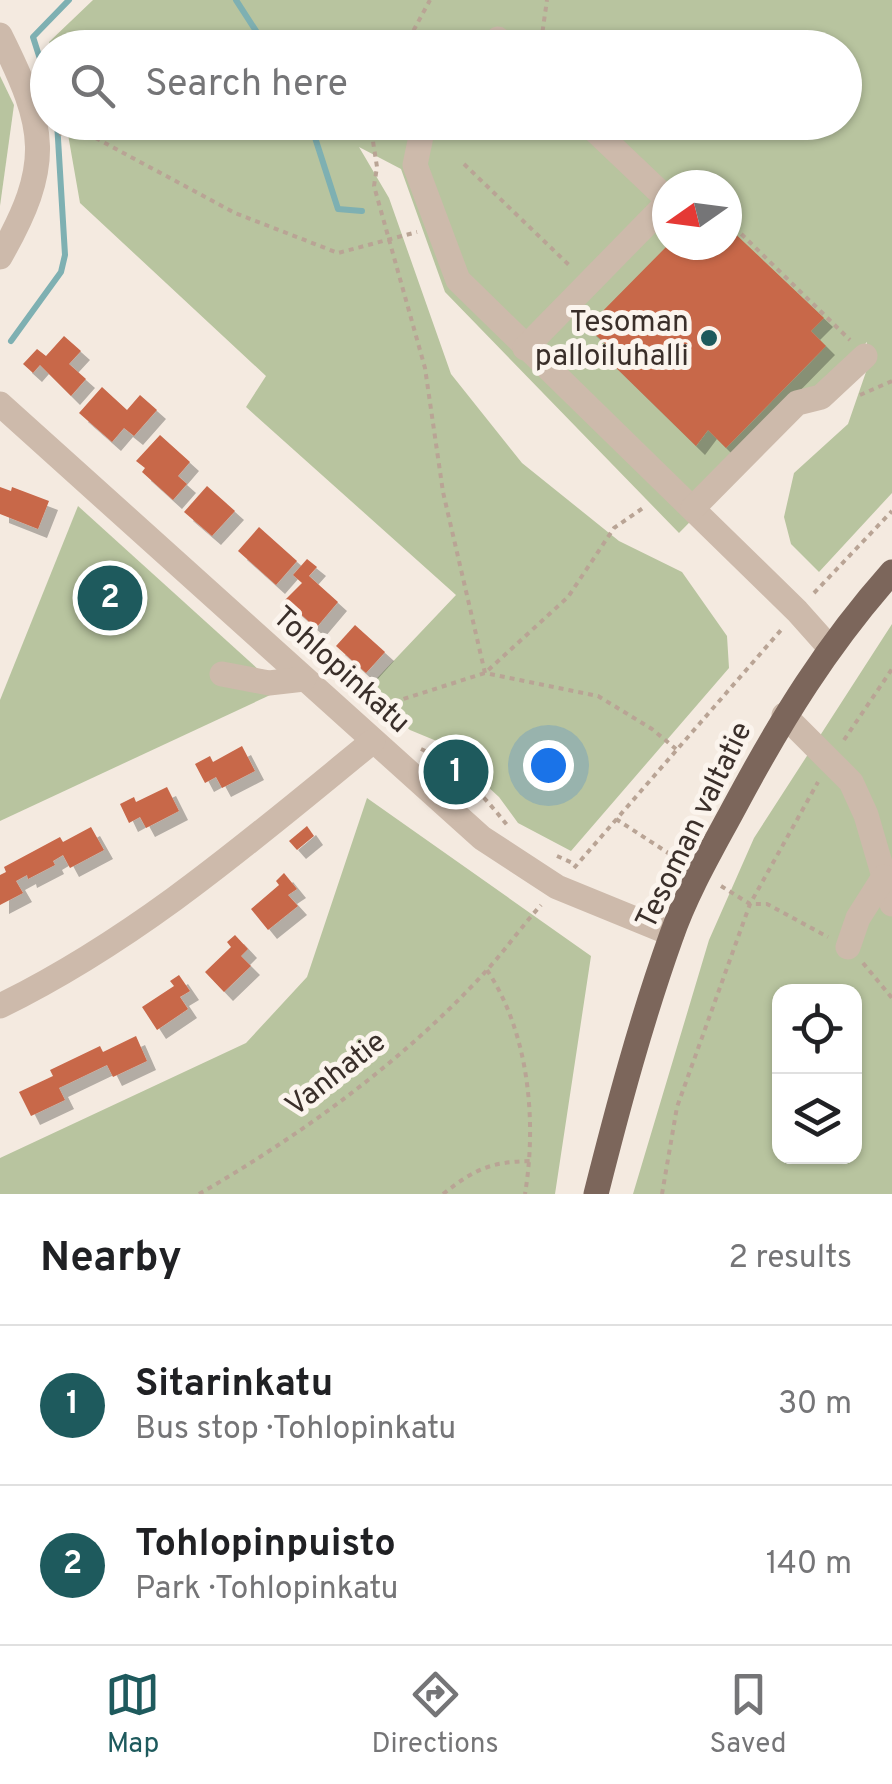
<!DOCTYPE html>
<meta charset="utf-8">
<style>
:root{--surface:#fff;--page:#f2f2f2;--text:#202124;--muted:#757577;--line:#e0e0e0;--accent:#1e5a5d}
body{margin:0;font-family:Overpass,sans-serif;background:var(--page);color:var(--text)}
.controls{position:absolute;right:30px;bottom:30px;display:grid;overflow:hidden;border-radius:20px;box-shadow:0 2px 8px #0004}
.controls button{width:90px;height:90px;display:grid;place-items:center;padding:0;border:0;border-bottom:2px solid var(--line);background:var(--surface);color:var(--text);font:50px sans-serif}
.compass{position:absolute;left:652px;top:170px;width:90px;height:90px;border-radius:50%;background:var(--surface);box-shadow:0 2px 8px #0004;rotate:256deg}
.you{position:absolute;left:548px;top:765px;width:35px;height:35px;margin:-25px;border:8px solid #fff;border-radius:50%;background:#1a73e8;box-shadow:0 0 0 15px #1a73e833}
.badge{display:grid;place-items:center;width:65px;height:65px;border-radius:50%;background:var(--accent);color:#fff;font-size:32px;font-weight:700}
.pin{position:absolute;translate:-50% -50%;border:5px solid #fff;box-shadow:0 2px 10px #0006}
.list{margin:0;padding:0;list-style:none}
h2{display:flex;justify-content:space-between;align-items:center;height:130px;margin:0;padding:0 40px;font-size:42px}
h2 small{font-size:32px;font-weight:400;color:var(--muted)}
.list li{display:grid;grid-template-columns:65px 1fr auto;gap:30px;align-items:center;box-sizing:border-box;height:160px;padding:0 40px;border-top:2px solid var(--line)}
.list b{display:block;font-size:38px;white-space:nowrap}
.list p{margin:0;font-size:32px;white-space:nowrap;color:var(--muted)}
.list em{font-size:32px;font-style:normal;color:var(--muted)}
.icon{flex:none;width:55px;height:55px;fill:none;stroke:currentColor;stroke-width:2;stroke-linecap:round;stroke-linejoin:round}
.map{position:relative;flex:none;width:892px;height:1194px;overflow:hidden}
.search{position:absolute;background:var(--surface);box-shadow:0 2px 8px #0004;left:30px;right:30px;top:30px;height:110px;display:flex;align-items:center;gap:25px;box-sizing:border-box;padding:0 35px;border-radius:55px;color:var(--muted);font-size:38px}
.sheet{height:450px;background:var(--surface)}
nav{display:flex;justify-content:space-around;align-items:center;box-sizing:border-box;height:140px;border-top:2px solid var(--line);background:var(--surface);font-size:28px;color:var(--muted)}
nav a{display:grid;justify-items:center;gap:5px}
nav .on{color:var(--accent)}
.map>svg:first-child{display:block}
</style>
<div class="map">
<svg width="892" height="1194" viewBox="0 0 892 1194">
<defs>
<filter id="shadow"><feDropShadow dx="9" dy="9" stdDeviation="0" flood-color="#0004"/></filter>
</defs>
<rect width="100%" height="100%" fill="#f4eae0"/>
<g fill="#b8c49f" fill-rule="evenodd">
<path d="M93,0H892V493L819,572L791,544L784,517L794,473L848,424L867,369V342L679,533L445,292L401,169L359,147L389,198L451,374L522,463L619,541L682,572L727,636L729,668L571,851L518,823L499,797L439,742L410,730L364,692L456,595L246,407L266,376L80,203L66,123L844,122V48H50L49,42ZM667,185H727V245H667Z"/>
<path d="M0,76L14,105L0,206Z"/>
<path d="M78,506L281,690L0,821V700Z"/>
<path d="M892,624V1194H633L709,940L754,838ZM780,992H854V1156H780Z"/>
<path d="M367,798L591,956L555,1194H0V1158L246,1043L307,977Z"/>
</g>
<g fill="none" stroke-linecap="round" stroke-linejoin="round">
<g stroke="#7eb0b2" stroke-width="6">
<path d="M236,0L267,48"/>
<path d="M48,84L33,37L69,0"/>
<path d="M310,122L338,209L362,211"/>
<path d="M11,341L61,272L65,255L57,122"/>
</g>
</g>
<g fill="#c86749" filter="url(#shadow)">
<path d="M727,226L824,318L811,331L826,346L726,448L708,430L696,446L601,353L608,346L587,327L668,245H727Z"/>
<path d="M64,336L81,351L69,364L86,379L71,396L40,365L33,373L23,364L37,349L46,356Z"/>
<path d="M102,387L127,410L140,395L157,410L134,436L124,428L112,442L79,413Z"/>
<path d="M160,435L190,462L178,476L187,484L173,500L142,472L145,468L136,461Z"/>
<path d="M207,486L235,511L212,536L184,512Z"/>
<path d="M0,487L11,491L12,487L49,501L38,529L0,514Z"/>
<path d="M259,527L297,561L276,585L238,551Z"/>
<path d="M307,559L317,567L309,576L338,602L316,628L285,600L302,583L293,575Z"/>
<path d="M355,625L385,652L366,673L336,646Z"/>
<path d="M242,746L255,771L222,788L216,777L205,783L195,764L210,756L213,762Z"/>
<path d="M167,787L179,811L146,828L140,817L129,823L120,804L134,797L136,802Z"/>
<path d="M307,826L314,836L297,850L289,841Z"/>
<path d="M91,827L104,850L70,868L63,855L53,861L55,865L28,879L27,875L16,881L23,893L0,905V875L6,872L4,867L60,837L63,842Z"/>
<path d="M284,873L297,889L288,895L298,906L268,930L251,909L279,885L276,881Z"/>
<path d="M235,935L248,949L241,956L251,966L224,992L205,972L231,947L227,942Z"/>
<path d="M179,975L190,991L180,997L188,1009L157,1030L142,1007L174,986L170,981Z"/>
<path d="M136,1036L147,1061L113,1077L107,1065L59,1088L65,1100L31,1116L19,1092L53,1076L50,1070L100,1046L103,1052Z"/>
</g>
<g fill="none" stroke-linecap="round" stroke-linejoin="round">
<g stroke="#b9a495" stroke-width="4" stroke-dasharray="5 5" stroke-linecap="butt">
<path d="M404,48L430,0"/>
<path d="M532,48L542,35L547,0"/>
<path d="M370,122L377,167L374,186L425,368L443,492L485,673L598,696L652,729L676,749"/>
<path d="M59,134L77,128L235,213L338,253L417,232"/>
<path d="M464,164L570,266"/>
<path d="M727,220L850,340"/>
<path d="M860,395L892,381"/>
<path d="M814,593L892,511"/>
<path d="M375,708L485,673L568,597L614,528L643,508"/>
<path d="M844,740L892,669"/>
<path d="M421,749C456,765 483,795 507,825"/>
<path d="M616,819L679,860"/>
<path d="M557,856L575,864"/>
<path d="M574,868L781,630"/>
<path d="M721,886L750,904H767L828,937"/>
<path d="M863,963L892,998"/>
<path d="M487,970C529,1033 537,1121 525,1194"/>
<path d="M199,1194C303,1134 406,1059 487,970C506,949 522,926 541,905"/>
<path d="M443,1194C475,1169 490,1162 530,1161"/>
<path d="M662,1194L677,1107L750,904L818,782"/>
</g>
<g stroke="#cdbaab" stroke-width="25">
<path d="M0,35C47,129 53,164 0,257"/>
<path d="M490,48L498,39L507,48"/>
<path d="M424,122L415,165L458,280L797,611L830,648"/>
<path d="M586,122L667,199"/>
<path d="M525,348L667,203"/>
<path d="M0,404L482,838L557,887L672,934"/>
<path d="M693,508L797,403L821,397L865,356"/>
<path d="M222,674L269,683L304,679"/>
<path d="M784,715L851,782L866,815L892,904"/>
<path d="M848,947L858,918L884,877"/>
<path d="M0,1006C139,938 254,838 373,741"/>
</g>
<path stroke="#7c665b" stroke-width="25" d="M596,1194C618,1107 641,1021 671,937C687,891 712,849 735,806C781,720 827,645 892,572"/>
</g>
<circle fill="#1e5a5d" stroke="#fbf4ed" stroke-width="4" cx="709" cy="338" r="10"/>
<g text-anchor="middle" stroke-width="10" stroke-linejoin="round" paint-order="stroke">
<g font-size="30" fill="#3a2f2a" stroke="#fbf4ed" text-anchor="end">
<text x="689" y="331">Tesoman<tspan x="689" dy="34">palloiluhalli</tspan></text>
</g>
<g font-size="30" fill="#3a2f2a" stroke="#fbf4ed">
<text transform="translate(342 669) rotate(42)" y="10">Tohlopinkatu</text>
<text transform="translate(693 825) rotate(-64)" y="10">Tesoman valtatie</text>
<text transform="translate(335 1073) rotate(-38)" y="10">Vanhatie</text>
</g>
</g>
</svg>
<div class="controls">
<button><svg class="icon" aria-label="locate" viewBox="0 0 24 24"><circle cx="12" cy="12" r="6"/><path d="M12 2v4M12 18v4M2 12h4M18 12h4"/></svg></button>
<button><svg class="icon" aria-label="layers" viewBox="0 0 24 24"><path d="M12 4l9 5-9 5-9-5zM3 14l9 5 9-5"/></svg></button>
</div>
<svg class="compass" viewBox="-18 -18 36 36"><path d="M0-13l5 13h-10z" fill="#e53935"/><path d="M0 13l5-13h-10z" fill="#757577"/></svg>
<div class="you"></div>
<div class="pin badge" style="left:456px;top:772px">1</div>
<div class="pin badge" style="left:110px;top:598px">2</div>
<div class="search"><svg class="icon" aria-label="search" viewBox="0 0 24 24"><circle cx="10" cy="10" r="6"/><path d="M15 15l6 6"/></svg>Search here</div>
</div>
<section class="sheet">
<h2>Nearby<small>2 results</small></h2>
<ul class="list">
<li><span class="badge">1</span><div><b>Sitarinkatu</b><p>Bus stop · Tohlopinkatu</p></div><em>30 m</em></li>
<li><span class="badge">2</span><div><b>Tohlopinpuisto</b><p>Park · Tohlopinkatu</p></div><em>140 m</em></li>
</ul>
</section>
<nav>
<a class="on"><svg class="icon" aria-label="map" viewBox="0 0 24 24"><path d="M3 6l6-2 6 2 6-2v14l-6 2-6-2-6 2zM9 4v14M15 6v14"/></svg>Map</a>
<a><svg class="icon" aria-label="directions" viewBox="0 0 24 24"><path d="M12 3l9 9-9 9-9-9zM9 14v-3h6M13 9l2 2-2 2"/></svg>Directions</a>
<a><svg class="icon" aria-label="saved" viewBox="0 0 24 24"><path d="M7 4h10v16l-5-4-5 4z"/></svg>Saved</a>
</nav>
